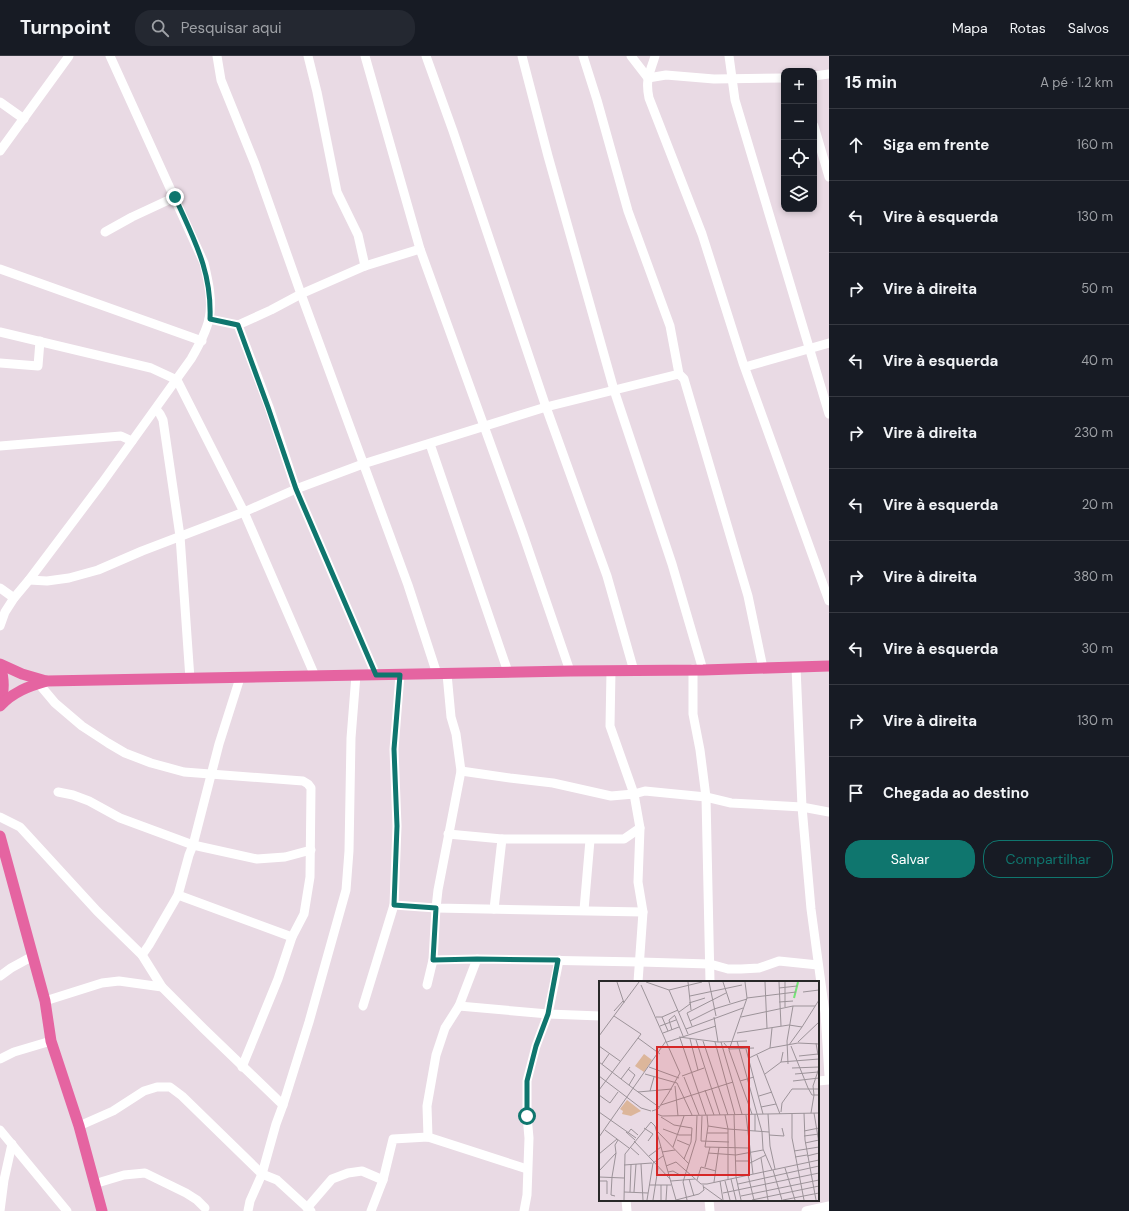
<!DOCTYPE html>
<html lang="pt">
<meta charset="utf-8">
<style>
:root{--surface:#171b24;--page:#242831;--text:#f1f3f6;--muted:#9ea1a6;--line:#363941;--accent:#0f766e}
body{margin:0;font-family:"DM Sans",sans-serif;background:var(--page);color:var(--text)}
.controls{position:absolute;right:12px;top:12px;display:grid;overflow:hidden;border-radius:8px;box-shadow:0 2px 6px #0003}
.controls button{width:36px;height:36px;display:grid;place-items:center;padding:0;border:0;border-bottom:1px solid var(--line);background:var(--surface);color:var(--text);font:20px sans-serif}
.stop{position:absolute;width:12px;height:12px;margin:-9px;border:3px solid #0f766e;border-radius:50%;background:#fff}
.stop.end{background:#0f766e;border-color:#fff;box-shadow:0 1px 4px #0008}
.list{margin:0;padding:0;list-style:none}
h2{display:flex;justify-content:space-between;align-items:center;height:52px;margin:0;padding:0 16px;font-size:17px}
h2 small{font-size:13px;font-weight:400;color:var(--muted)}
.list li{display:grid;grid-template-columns:26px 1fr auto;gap:12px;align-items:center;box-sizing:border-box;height:72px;padding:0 16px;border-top:1px solid var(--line)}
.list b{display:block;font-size:15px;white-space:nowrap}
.list em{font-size:13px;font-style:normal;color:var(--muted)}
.actions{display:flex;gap:8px;padding:12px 16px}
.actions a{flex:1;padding:9px 0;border:1px solid var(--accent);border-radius:16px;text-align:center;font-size:14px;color:var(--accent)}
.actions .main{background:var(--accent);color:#fff}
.icon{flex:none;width:22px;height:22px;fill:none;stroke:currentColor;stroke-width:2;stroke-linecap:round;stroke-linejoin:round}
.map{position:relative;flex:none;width:829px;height:1155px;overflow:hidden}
header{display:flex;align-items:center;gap:24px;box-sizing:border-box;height:56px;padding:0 20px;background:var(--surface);border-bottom:1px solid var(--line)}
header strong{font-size:19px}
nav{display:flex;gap:22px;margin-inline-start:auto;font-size:14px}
.search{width:280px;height:36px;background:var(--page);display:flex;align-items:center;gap:10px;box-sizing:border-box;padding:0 14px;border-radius:16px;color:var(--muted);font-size:15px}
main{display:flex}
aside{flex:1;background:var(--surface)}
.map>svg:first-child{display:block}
</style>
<header>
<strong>Turnpoint</strong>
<div class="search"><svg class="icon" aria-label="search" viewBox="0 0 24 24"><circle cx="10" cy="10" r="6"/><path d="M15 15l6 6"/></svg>Pesquisar aqui</div>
<nav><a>Mapa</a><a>Rotas</a><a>Salvos</a></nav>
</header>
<main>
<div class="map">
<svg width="829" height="1155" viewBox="0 0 829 1155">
<rect width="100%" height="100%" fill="#e9dae4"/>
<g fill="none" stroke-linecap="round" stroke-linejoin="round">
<g stroke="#fff" stroke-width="9">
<path d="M217,0L221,24L255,108L301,238L408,529L437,618"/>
<path d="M308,0L317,36L337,136L358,179L365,210"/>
<path d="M365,0L420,193L523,478L570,615"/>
<path d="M426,0L453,75L546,351L607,520L634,615"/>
<path d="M522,0L548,100L614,334L672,508L703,614"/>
<path d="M583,0L597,44L628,155L670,270L679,318L684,323L748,540L763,612"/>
<path d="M631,0L648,22L666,19L714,23L784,22"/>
<path d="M655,0C650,17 645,23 649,42L702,178L743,307L829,545"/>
<path d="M729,0L735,44L829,358"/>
<path d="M814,20L829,18"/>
<path d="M0,46L24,63"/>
<path d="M814,70L829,121"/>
<path d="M0,95L69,0"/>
<path d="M105,176L132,161L175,141"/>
<path d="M0,213L202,285"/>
<path d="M209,263L238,269L271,254L301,238L365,210L420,193"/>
<path d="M238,269L269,351L296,433L376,619"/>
<path d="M0,276L151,312L177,324L244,456L315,620"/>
<path d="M0,307L38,310L40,285"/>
<path d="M745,311L829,287"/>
<path d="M156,353L160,358L163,364L180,480L190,623"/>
<path d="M430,388L508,616"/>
<path d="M0,390L121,380L132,385"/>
<path d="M29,524L47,525L69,522L98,514L142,495L244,456L296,433L363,408L546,351L679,318"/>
<path d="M0,532L14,542"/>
<path d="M0,570L5,556L14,542L29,524L102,427L191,303C198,291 206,277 209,263C213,245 208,224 204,207L110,0"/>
<path d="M796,611L802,751L811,853L825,957L829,1020"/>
<path d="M693,613V658L700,694L706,741L710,926"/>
<path d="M611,615L610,670L634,738L645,735L706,741L731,747L802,751L829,756"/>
<path d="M447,618L451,661L456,678L461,715L438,834L436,852L433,904L477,903L640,906L710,908L728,913H741L759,912L779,905L818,909"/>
<path d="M400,619L394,693L397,770L394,849L436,852L643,856"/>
<path d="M39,628L55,647L82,670L108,687L125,697L151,707L184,716L303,725L308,728L311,732L310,821L304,858L292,881L278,923L242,1011"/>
<path d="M461,715L510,722L553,727L611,740L634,738L640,772L638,826L643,856L638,926"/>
<path d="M58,736L73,739L89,745L120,762L193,789L257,803L285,801L311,794"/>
<path d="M0,761L20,771L97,855L142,899L162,931L204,973L283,1049"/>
<path d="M448,778L502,783H624L640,772"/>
<path d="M178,839L292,881"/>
<path d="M494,853L502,783"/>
<path d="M584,854L590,784"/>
<path d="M142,899L149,889L178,839L189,799L193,789L219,688L240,622"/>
<path d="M0,920L11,912L33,900"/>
<path d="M427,929L433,904"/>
<path d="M45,945L102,927L119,925L162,931"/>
<path d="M363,950L394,849"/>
<path d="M459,950L548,958L600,960"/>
<path d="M0,1003L14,996L51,985"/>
<path d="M818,1025L829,1024"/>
<path d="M79,1070L113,1055L144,1035L157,1031H170L182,1040L262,1118L277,1124L311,1155"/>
<path d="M0,1074L67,1155"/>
<path d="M428,1081L427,1050L436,999L445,972L459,950L477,903"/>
<path d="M94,1128L124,1119L145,1117L186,1137L197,1144L205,1152"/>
<path d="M626,1144L627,1155"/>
<path d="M709,1144L710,1155"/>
<path d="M307,1152L332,1123L348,1117L362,1115L383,1124"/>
<path d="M0,1155L4,1124L12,1088"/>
<path d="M248,1155L250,1145L262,1118L276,1068L283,1049L309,966L346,834L349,795L351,682L356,619"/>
<path d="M371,1155L383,1124L393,1083L428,1081L527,1113"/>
<path d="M524,1155L527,1139L529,1082L527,1060V1025L536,990L548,958L559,904"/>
<path d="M806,1155L829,1150"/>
</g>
<g stroke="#e564a1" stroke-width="11">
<path d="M0,608L22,618L46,625"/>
<path d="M0,609C4,622 5,634 0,647"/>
<path d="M0,650C13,636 29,630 47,625L570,615L703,614L829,610"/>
<path d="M0,780L45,945L51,985L79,1070L102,1155"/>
</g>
</g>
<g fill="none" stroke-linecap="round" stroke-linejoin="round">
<path stroke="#0f766e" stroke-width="5" d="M175,141C194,184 212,215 210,263L238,269L268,351L296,433L376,619H400L394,693L397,770L394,849L436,852L433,904L477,903L558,904L548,958L536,990L527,1025V1060"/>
</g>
<g transform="translate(599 925)">
<rect width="220" height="220" fill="#e9dae4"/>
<path d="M45,73L53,79L45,91L36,85ZM28,119L37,126L42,130L32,135L23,133L24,130L21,128Z" fill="#dcb69a"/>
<path fill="none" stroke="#74e477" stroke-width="2" d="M195,17L199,1"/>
<path fill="none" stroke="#9c9399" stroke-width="1" d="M18,1L25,22M47,1L70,9L89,53M89,1L92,29M110,1L117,35M124,1L131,22M146,1L148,17L130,69L153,133M166,1L168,47M180,1L182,45M186,1V26M42,4L81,92L69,113L59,128L53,130M180,7L198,5M70,9L103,1M204,11L220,9M91,15L143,4M148,17L197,11M180,21L194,20M90,22L106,17M15,30L24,20M80,31L91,23M76,35L84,55M57,36H63L79,29M63,36L69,50M115,36L119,61M142,36L194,25H216M91,40L115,28L148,18M61,45L77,39M93,45L88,32L127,12M87,48L144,27M73,49L70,39L76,34M64,52L80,46M138,52L190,44L203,46L220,19M0,55L40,1M80,56L119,61L148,60M39,57L61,73M81,57L107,134M91,58L99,89M97,59L121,134M104,60L129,134M138,60L163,151L164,168L173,189M68,61L117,45M116,61L136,134M122,61L143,133M199,61L220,41M125,62L130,68L155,67M217,62L219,74M190,64L203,46M0,65L21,80M192,65L209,107L213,114H220M171,67L199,62L220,63M147,68L164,133M158,74L181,133M200,75L219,73M150,77L171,67L173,47M0,81L35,108M182,81L220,78M3,83L10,73M189,83L188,60L194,25M50,86L80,97M193,87L220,86M29,88L36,94L30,104M46,93L78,102L93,134M166,93L182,81L184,71M196,93L219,91M0,95L42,127L52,130M83,95L105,87M85,96L100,134M22,98L31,86M141,100L155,96M194,100L220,97M76,105L79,135M35,108L60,126M0,109L42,53L15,35M106,109L115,134M51,110L55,96M39,111L73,108M0,114L11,122L19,111M160,115L173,111M62,124L134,101M162,126L177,123M0,131L37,157M182,131L183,122L193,108H220M205,132L206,159L217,219M212,132L215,114L214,105L220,87M215,132L220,162M58,133L63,135L220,132M156,133V150M169,133L171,165L176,188M193,133V157L205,219M108,134L109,145L106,166L149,167M126,134L129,148L170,151M135,134L137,196L142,219M147,134L154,193M103,135L102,160L130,161M62,136L75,144L93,147L92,161L85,178M52,141L56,145L77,219M109,145L129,148V199M45,147L54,153L49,160M64,148L80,154H92M6,149L30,167M58,150L90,183M205,150L220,147M27,151L36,159M29,152L32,148L39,154M108,152H129M170,154L185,155L183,147M205,155L220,153M0,156L67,60M78,159L90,164M35,160L71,198M206,162L220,159M31,166L40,174M74,166L85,135M195,170L220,166M63,171L76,169M109,172L137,174L164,169M0,173L18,158M50,175L62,166M208,175L220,172M196,176L208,174M162,177L169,219M137,180H150M151,182L167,174M42,183L44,219M25,184L53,182M67,185L77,181L102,203H108L220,179M106,186L111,166M186,187L196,219M174,189L183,219M0,190L17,172L16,164L19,159M69,191L74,190L81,194M149,194L155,219M0,196L25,197M13,196L17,172M13,196L12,214L16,215M90,198L95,215M132,198L137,219M98,199L102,186L117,190M0,200H8V213M72,200L96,198M121,200L124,219M126,200L131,219M115,201L120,166M139,203L220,185M50,204H72M105,206L123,219M25,211L49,212M31,211L32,184M35,211L37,183M124,212L220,192M142,215L220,199M25,219L26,173L52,141M48,219L54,182L64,175M54,219L59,187M62,219V204M67,219L68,204M77,219L100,213L105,209L104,204M88,219L84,201L97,159L98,135M153,219L220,205M184,219L220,212"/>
<path fill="#d62828" fill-opacity="0.15" stroke="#d62828" stroke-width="2" d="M58,66H150V194H58Z"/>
<rect width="220" height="220" fill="none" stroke="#282828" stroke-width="2"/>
</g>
</svg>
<div class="controls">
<button>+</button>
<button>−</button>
<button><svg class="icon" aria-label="locate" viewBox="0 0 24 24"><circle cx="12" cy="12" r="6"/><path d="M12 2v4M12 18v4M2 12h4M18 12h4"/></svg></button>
<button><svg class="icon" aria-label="layers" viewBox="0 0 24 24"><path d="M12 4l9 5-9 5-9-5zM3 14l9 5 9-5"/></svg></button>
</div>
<div class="stop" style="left:527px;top:1060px"></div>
<div class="stop end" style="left:175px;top:141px"></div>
</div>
<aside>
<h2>15 min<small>A pé · 1.2 km</small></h2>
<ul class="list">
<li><svg class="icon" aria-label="ahead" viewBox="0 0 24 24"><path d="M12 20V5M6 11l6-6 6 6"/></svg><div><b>Siga em frente</b></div><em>160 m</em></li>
<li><svg class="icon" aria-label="left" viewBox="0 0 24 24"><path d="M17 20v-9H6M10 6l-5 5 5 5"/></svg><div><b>Vire à esquerda</b></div><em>130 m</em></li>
<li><svg class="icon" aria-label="right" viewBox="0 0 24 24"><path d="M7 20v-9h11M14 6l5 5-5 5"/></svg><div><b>Vire à direita</b></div><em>50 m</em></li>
<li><svg class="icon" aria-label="left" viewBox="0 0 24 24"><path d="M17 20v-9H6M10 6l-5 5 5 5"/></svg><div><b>Vire à esquerda</b></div><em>40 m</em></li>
<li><svg class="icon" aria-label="right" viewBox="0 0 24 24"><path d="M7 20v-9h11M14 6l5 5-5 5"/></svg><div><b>Vire à direita</b></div><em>230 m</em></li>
<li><svg class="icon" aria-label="left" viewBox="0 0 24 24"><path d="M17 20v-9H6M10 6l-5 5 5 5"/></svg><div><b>Vire à esquerda</b></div><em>20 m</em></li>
<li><svg class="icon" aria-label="right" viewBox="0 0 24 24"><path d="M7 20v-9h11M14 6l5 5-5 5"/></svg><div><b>Vire à direita</b></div><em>380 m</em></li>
<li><svg class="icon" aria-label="left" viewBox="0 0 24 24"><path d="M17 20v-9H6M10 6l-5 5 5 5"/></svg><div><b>Vire à esquerda</b></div><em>30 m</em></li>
<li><svg class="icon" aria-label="right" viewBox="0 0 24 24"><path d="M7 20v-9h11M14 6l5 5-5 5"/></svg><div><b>Vire à direita</b></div><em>130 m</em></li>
<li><svg class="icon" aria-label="arrive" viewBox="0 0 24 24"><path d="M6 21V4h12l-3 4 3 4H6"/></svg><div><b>Chegada ao destino</b></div></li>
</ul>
<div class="actions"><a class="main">Salvar</a><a>Compartilhar</a></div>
</aside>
</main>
